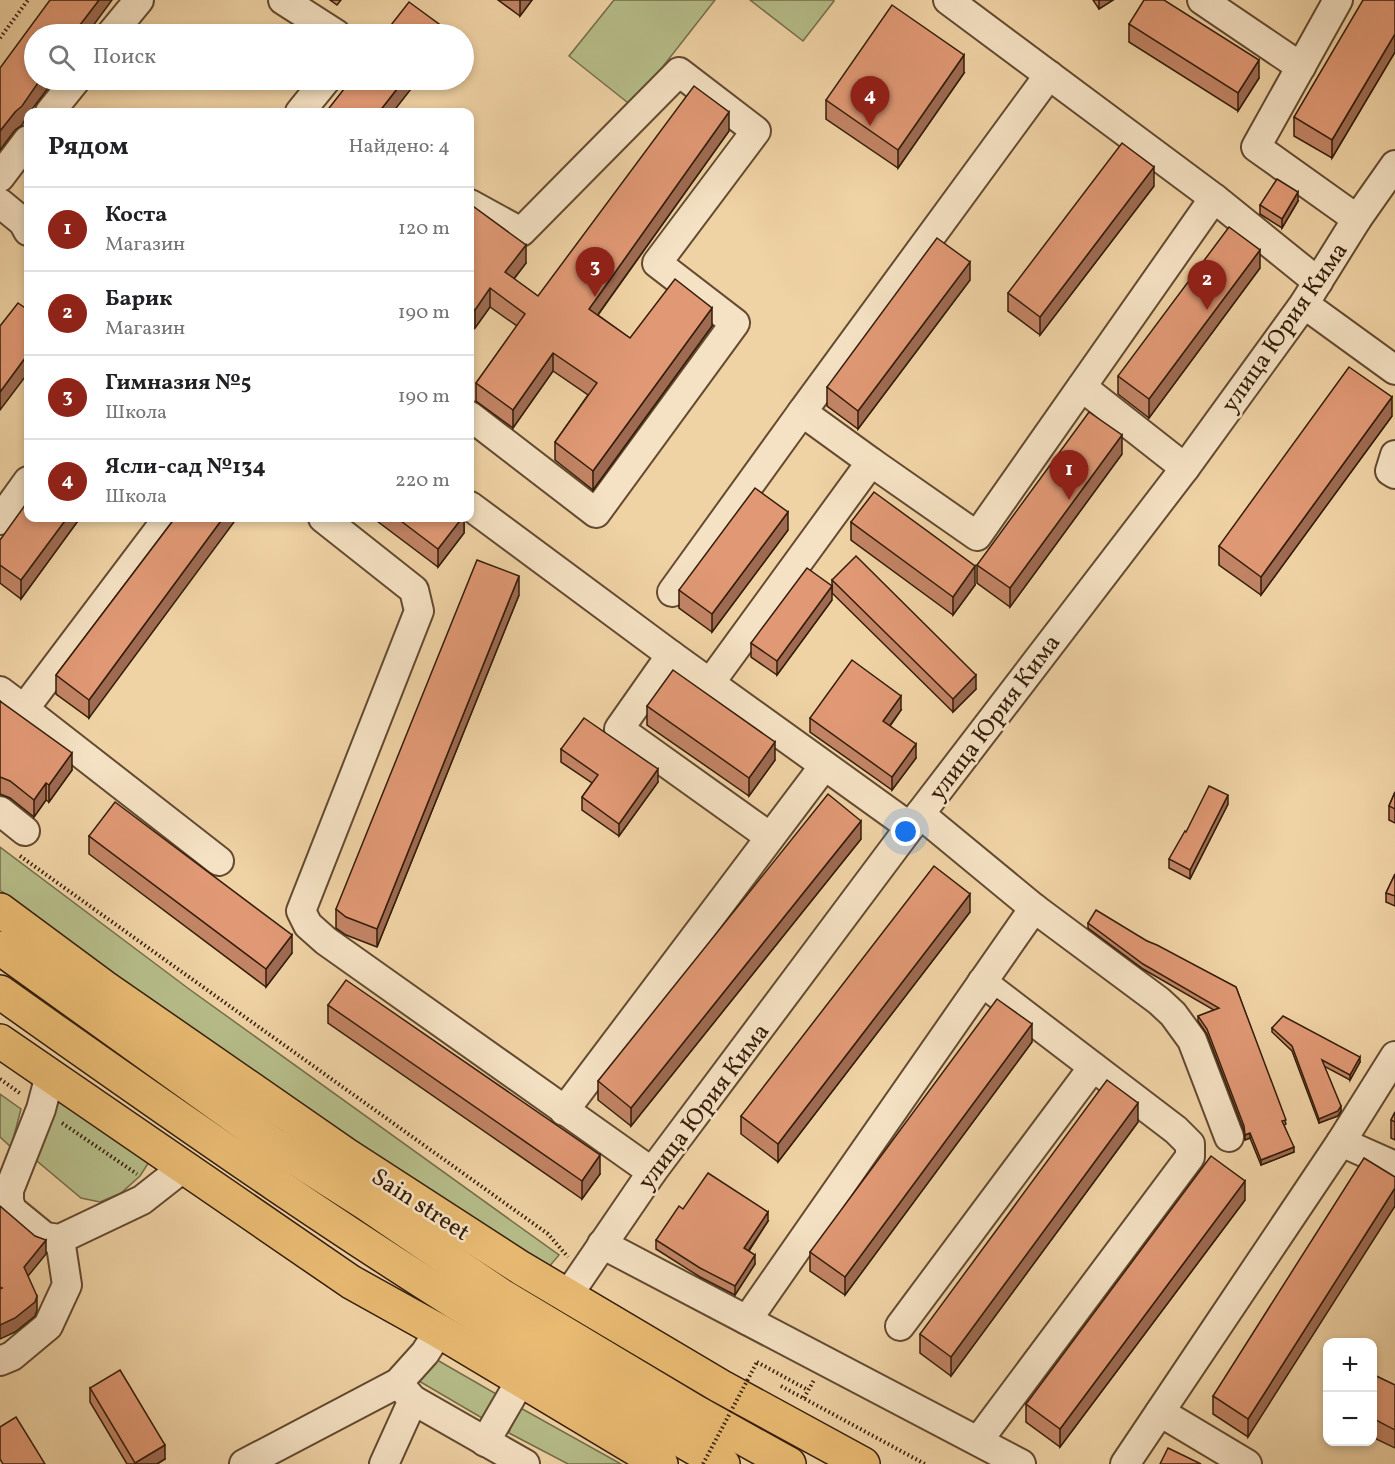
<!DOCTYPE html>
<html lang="ru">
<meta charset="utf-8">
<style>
:root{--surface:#fff;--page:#f6f6f6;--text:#202124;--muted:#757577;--line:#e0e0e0;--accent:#8f2418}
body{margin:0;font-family:Vollkorn,serif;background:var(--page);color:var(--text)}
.controls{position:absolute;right:18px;bottom:18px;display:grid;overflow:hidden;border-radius:12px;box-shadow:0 3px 9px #0003}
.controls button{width:54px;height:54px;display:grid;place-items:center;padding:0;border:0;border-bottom:2px solid var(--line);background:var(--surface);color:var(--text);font:30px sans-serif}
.you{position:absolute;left:906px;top:832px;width:21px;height:21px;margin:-15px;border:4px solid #fff;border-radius:50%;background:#1a73e8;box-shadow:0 0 0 9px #1a73e833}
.badge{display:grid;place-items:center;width:39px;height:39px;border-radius:50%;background:var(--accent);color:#fff;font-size:20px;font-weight:700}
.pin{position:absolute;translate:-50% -50px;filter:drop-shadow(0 2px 3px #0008)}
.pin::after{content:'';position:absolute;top:32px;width:21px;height:18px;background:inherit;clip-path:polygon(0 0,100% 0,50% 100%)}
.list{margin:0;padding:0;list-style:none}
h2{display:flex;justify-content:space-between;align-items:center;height:78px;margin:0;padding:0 24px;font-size:26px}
h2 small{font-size:20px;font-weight:400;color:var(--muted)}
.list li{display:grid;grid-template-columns:39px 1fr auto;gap:18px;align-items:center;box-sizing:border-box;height:84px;padding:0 24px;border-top:2px solid var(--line)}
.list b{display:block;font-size:22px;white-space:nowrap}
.list p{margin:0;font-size:20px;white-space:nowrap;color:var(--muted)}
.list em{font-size:20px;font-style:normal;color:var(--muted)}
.icon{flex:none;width:33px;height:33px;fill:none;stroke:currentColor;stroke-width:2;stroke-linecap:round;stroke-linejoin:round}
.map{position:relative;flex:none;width:1395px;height:1464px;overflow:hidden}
.search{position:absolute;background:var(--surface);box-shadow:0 3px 9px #0003;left:24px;top:24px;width:450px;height:66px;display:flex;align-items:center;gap:15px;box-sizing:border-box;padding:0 21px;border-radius:33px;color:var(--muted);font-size:22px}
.panel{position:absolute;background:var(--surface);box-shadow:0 3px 9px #0003;left:24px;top:108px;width:450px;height:414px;border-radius:12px}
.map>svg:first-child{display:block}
</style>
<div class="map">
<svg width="1395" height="1464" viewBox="0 0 1395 1464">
<rect width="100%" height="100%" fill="#f0d3a5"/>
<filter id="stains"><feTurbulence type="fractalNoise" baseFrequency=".00333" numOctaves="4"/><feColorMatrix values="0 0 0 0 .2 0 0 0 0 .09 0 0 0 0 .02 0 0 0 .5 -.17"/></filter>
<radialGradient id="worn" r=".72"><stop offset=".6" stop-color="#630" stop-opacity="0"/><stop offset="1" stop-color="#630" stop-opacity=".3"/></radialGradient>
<g fill="#b6bd89" stroke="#756d4a" stroke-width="1.5">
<path d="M614,0H715L632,106L569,56Z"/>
<path d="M750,0H833L834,1L803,41Z"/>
<path d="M0,847L189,989L559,1255L542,1275L178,1025L0,890Z"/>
<path d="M0,1094L21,1109L11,1147L0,1137Z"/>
<path d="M57,1096L149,1162L140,1176L121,1193L100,1202L81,1198L31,1156Z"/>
<path d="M425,1353L498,1395L482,1418L407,1374Z"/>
<path d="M517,1406L621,1464H568L509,1433Z"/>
</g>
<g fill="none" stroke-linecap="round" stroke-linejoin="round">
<g stroke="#634a31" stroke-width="32">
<g id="minor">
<path d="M283,0L336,34"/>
<path d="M948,0L1214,198L1318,282"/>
<path d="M1202,0L1301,67"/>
<path d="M1338,0L1256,147L1357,219"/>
<path d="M111,34L139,0"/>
<path d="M50,112L76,80"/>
<path d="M300,112L326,80"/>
<path d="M0,177L28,140"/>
<path d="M0,203L23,222L28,231"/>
<path d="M470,204L521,232L679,72L756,131L657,263L735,323L596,513L470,416"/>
<path d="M1304,304L1395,370"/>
<path d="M1082,387L1185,468"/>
<path d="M1395,455L1390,471L1395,474"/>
<path d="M871,462L977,536L1214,198"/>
<path d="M470,506L671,655L910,827"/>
<path d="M323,518L414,590L419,611L301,911L308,925L326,941L652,1172"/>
<path d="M0,520L28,481"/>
<path d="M672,592L802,412"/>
<path d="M671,655L619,729L770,837"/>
<path d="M710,683L871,462L802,412L1049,75"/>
<path d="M0,691L24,709L168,518"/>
<path d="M24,709L219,861"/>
<path d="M0,811L25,831"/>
<path d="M920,814L1034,908L1159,1001L1173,1014L1192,1040L1229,1137"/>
<path d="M50,1075L41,1109L9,1190V1201L12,1210L45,1237L60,1239L142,1200L184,1167"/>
<path d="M564,1111L824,766"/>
<path d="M1341,1142L1395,1166"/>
<path d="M602,1244L1021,1464"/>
<path d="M568,1295L652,1172L910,827L1185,468L1304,304L1357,219L1395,165"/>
<path d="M747,1320L1034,908"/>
<path d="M900,1326L1093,1067"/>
<path d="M0,1361L12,1356L48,1326L67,1285L60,1239"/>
<path d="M398,1383L413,1400L525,1464"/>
<path d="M1160,1412L1247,1464"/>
<path d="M978,1441L1190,1157V1144L1176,1130L982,982"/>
<path d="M485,1442L521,1380"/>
<path d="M244,1464L398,1383L425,1353L439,1331"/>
<path d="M384,1464L413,1400"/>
<path d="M1125,1464L1341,1142L1395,1056"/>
</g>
</g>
<g stroke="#341d0a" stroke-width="36">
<g id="major">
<path d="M0,910L104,987L345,1154L521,1268L720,1386L863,1464"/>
<path d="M0,948L273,1144L367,1204L499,1294L694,1411L789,1464"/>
<path d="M0,992C183,1122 367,1251 560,1367C614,1400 668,1434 723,1464"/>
<path d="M0,1041L351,1282L439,1331L661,1464"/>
</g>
</g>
<g stroke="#341d0a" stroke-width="4" stroke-dasharray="1.5 3" stroke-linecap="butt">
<path d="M0,38L28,0"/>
<path d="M20,856L548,1234L568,1257"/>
<path d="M0,1079L21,1094"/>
<path d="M62,1123L137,1174"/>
<path d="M757,1362L808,1390"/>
<path d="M781,1386L925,1464"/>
<path d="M804,1398L814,1380"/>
</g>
<use href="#minor" stroke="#f5e2c4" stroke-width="28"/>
<use href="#major" stroke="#e8ba72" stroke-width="33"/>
<path stroke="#341d0a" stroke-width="4" stroke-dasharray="1.5 3" stroke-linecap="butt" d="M703,1464L757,1362"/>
</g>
<g fill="#c28465" stroke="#341d0a" stroke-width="1.5">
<path d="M330,0H341L337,5Z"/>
<path d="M498,0H532L520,16Z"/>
<path d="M1093,0H1113L1099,9Z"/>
<path d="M1395,0V52L1332,158L1294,136V117Z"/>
<path d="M1129,24L1259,78L1238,111L1129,42Z"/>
<path d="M964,73L898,168L826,119V100Z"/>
<path d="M729,131L598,315L630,338L712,326L593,490L555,460V442L588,395L553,371L513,428L476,401V383L517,326L490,307L475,328L470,324V204L526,263L514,279L538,296Z"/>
<path d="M1154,186L1040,335L1008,311V293Z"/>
<path d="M1298,201L1282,228L1260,214V205Z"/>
<path d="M1260,268L1149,418L1118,394V376Z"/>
<path d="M970,280L858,429L827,406V387Z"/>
<path d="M1392,416L1261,595L1219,565V546Z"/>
<path d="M1122,454L1010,607L977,583V565Z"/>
<path d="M28,518H80L21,599L0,583V540Z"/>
<path d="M175,518L89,718L56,694V675Z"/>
<path d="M373,518H464V533L438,567Z"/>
<path d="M851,522L975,585L953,615L851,540Z"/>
<path d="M788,530L712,632L679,608V590Z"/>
<path d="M832,580L976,689L953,712L832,593Z"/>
<path d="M519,595L377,947L346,935L336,928V909Z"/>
<path d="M832,600L777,675L751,657V643Z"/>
<path d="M0,701L72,770L49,802L46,800L34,817L10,798L0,794Z"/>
<path d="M647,706L775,760L749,796L647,725Z"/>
<path d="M901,710L890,726L916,758L892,790L810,732V718Z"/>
<path d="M561,749L658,782L619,836L582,810V797L592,783L561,762Z"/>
<path d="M1395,792V823L1389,820V806Z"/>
<path d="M1228,804L1190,879L1169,868V859Z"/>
<path d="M89,836L292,953L266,987L89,854Z"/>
<path d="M861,839L631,1126L598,1100V1081Z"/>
<path d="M1395,874V906L1386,902V893Z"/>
<path d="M970,912L778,1162L741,1134V1116Z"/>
<path d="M1088,923L1147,941L1236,987L1286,1124L1284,1125L1294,1152L1261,1165L1250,1138L1245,1140L1244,1131L1207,1034L1198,1021V1016L1214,1010L1143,969L1088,928Z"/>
<path d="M328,1005L600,1174L582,1199L328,1023Z"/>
<path d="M1272,1028L1360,1062L1350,1080L1324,1066L1341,1111L1338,1116L1319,1123L1292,1051L1272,1032Z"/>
<path d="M1032,1042L845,1295L810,1271V1252Z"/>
<path d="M1395,1112V1140L1391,1138V1120Z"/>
<path d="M1138,1122L951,1376L920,1353V1334Z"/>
<path d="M1395,1177L1248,1437L1213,1414V1396Z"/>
<path d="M1245,1200L1060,1447L1026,1422V1404Z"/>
<path d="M768,1221L749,1251L755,1264L735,1295L700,1277L656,1249V1240Z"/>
<path d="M1372,1374L1395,1385V1448L1372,1437Z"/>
<path d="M90,1388L165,1459L157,1464H127L90,1402Z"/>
</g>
<g fill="#9e6b52" stroke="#341d0a" stroke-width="1.5">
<path d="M99,0H112L87,34H73Z"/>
<path d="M520,0H532L520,16Z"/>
<path d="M1099,0H1113L1099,9Z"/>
<path d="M443,27V34H437Z"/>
<path d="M1395,34V52L1332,158V140Z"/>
<path d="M964,55V73L898,168V150Z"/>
<path d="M1259,60V78L1238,111V93Z"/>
<path d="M40,80H54L30,112H28V115L22,125L15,130L0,150V131Z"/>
<path d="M404,80H418L393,112H379Z"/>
<path d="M729,112V131L589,327V309Z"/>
<path d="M1154,167V186L1040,335V317Z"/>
<path d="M1298,192V201L1282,228V219Z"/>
<path d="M526,245V263L505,290V272Z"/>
<path d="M1260,250V268L1149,418V399Z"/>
<path d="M970,262V280L858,429V411Z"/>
<path d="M490,288V307L475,328V310Z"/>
<path d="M712,308V326L593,490V471Z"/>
<path d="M553,353V371L513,428V410Z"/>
<path d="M28,354V373L0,410V392Z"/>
<path d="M1392,397V416L1261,595V577Z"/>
<path d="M1122,435V454L1010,607V588Z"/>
<path d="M788,512V530L712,632V614Z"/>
<path d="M67,518H80L21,599V580Z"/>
<path d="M223,518H237L89,718V700Z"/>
<path d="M462,518H464V533L438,567V549Z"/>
<path d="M975,566V585L953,615V597Z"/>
<path d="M519,576V595L377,947V929Z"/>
<path d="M832,586V600L777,675V661Z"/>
<path d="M976,675V689L953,712V699Z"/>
<path d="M901,696V710L883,735V721Z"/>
<path d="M775,742V760L749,796V778Z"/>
<path d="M916,744V758L892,790V777Z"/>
<path d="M72,753V770L49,802V785Z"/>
<path d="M658,769V782L619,836V824Z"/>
<path d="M46,783V800L34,817V800Z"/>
<path d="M1228,795V804L1190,879V870Z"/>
<path d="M861,821V839L631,1126V1108Z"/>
<path d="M970,894V912L778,1162V1144Z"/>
<path d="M292,935V953L266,987V969Z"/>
<path d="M1032,1024V1042L845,1295V1277Z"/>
<path d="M1360,1057V1062L1350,1080V1075Z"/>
<path d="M1138,1103V1122L951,1376V1357Z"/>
<path d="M1341,1106V1111L1338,1116L1319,1123V1119Z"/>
<path d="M1250,1133V1138L1245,1140V1135Z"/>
<path d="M1294,1147V1152L1261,1165V1160Z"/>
<path d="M600,1155V1174L582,1199V1181Z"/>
<path d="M1245,1181V1200L1060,1447V1429Z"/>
<path d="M1395,1188V1206L1248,1437V1419Z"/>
<path d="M768,1212V1221L744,1257V1248Z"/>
<path d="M46,1240V1254L24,1281V1267Z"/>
<path d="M755,1255V1264L735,1295V1286Z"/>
<path d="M37,1296V1310L35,1316L15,1332L0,1339V1325Z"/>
<path d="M165,1445V1459L157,1464H135V1463Z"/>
</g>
<g fill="#e19975" stroke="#341d0a" stroke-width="1.5">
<path d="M50,0H99L73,34H34V80H40L22,106L15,112L0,131V68Z"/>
<path d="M1144,0H1164L1259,60L1238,93L1129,24Z"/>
<path d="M1363,0H1395V34L1332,140L1294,117Z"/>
<path d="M409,2L443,27L437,34H384Z"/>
<path d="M892,5L964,55L898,150L826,100Z"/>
<path d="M351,80H404L379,112H326Z"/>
<path d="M694,86L729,112L589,309L630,338L675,279L712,308L593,471L555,442L597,383L553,353L513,410L476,383L525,314L490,288L475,310L470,306V204L526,245L505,272L538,296Z"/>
<path d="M1122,143L1154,167L1040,317L1008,293Z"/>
<path d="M1277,179L1298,192L1282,219L1260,205Z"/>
<path d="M1229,227L1260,250L1149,399L1118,376Z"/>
<path d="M937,238L970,262L858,411L827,387Z"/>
<path d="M18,303L28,310V354L0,392V326Z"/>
<path d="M1349,367L1392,397L1261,577L1219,546Z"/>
<path d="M1089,412L1122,435L1010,588L977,565Z"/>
<path d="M755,488L788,512L712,614L679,590Z"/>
<path d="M874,492L975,566L953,597L851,522Z"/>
<path d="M28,501V518H67L21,580L0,565V540Z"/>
<path d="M175,518H223L89,700L56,675Z"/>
<path d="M397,518H462L438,549Z"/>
<path d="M856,556L976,675L953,699L832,580Z"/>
<path d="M477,560L519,576L377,929L346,917L336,909Z"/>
<path d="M807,568L832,586L777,661L751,643Z"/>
<path d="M852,660L901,696L883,721L916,744L892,777L810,718Z"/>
<path d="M673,670L775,742L749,778L647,706Z"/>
<path d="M0,701L72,753L49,785L46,783L34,800L10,781L0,777Z"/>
<path d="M584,718L658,769L619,824L582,797L598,775L561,749Z"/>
<path d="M1209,786L1228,795L1190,870L1169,859L1185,831L1186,832Z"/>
<path d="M1395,792V809L1389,806Z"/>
<path d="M828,794L861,821L631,1108L598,1081Z"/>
<path d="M115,802L292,935L266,969L89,836Z"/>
<path d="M934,866L970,894L778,1144L741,1116Z"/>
<path d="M1395,874V896L1386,893Z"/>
<path d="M1096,910L1147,941L1157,945L1236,987L1286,1120L1282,1121L1294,1147L1261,1160L1250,1133L1245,1135L1244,1126L1207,1029L1198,1016L1219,1008L1143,964L1088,923Z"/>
<path d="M346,980L600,1155L582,1181L328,1005Z"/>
<path d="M997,999L1032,1024L845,1277L810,1252Z"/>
<path d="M1283,1016L1360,1057L1350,1075L1322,1060L1341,1106L1338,1111L1319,1119L1292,1046L1272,1028Z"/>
<path d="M1107,1080L1138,1103L951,1357L920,1334Z"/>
<path d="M1395,1112V1122L1391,1120Z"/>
<path d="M1211,1156L1245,1181L1060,1429L1026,1404Z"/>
<path d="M1364,1158L1395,1177V1188L1248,1419L1213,1396Z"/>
<path d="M708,1173L768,1212L744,1248L755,1255L735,1286L700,1268L656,1240L679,1206L683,1209Z"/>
<path d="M0,1206L35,1236L46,1240L24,1267L37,1296L35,1302L15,1318L0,1325V1289L2,1288L0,1287Z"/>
<path d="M120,1370L165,1445L135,1463L90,1388Z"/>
<path d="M1372,1374L1395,1385V1430L1372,1418Z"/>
<path d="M16,1417L45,1464H3L0,1459V1427Z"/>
<path d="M1168,1448L1201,1464H1160Z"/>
</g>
<g text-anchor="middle" stroke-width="5" stroke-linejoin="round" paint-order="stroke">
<g font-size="24" fill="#341d0a" stroke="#f5e2c4">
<text transform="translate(1284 327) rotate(-55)" y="8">улица Юрия Кима</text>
<text transform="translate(994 717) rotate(-53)" y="8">улица Юрия Кима</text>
<text transform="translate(703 1106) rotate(-53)" y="8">улица Юрия Кима</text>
<text transform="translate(421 1204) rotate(33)" y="8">Sain street</text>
</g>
</g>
<rect width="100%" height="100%" filter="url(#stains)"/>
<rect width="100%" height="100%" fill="url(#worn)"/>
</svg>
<div class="controls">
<button>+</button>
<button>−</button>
</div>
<div class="you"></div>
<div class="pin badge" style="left:1069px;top:500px">1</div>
<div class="pin badge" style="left:1207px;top:310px">2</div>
<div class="pin badge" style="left:595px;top:297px">3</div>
<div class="pin badge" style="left:870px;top:126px">4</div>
<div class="search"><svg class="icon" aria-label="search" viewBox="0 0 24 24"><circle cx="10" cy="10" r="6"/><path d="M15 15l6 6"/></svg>Поиск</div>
<section class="panel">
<h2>Рядом<small>Найдено: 4</small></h2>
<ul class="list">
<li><span class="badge">1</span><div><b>Коста</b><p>Магазин</p></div><em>120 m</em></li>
<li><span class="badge">2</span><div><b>Барик</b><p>Магазин</p></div><em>190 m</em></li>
<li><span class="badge">3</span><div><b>Гимназия №5</b><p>Школа</p></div><em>190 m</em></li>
<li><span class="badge">4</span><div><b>Ясли-сад №134</b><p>Школа</p></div><em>220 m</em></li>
</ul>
</section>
</div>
